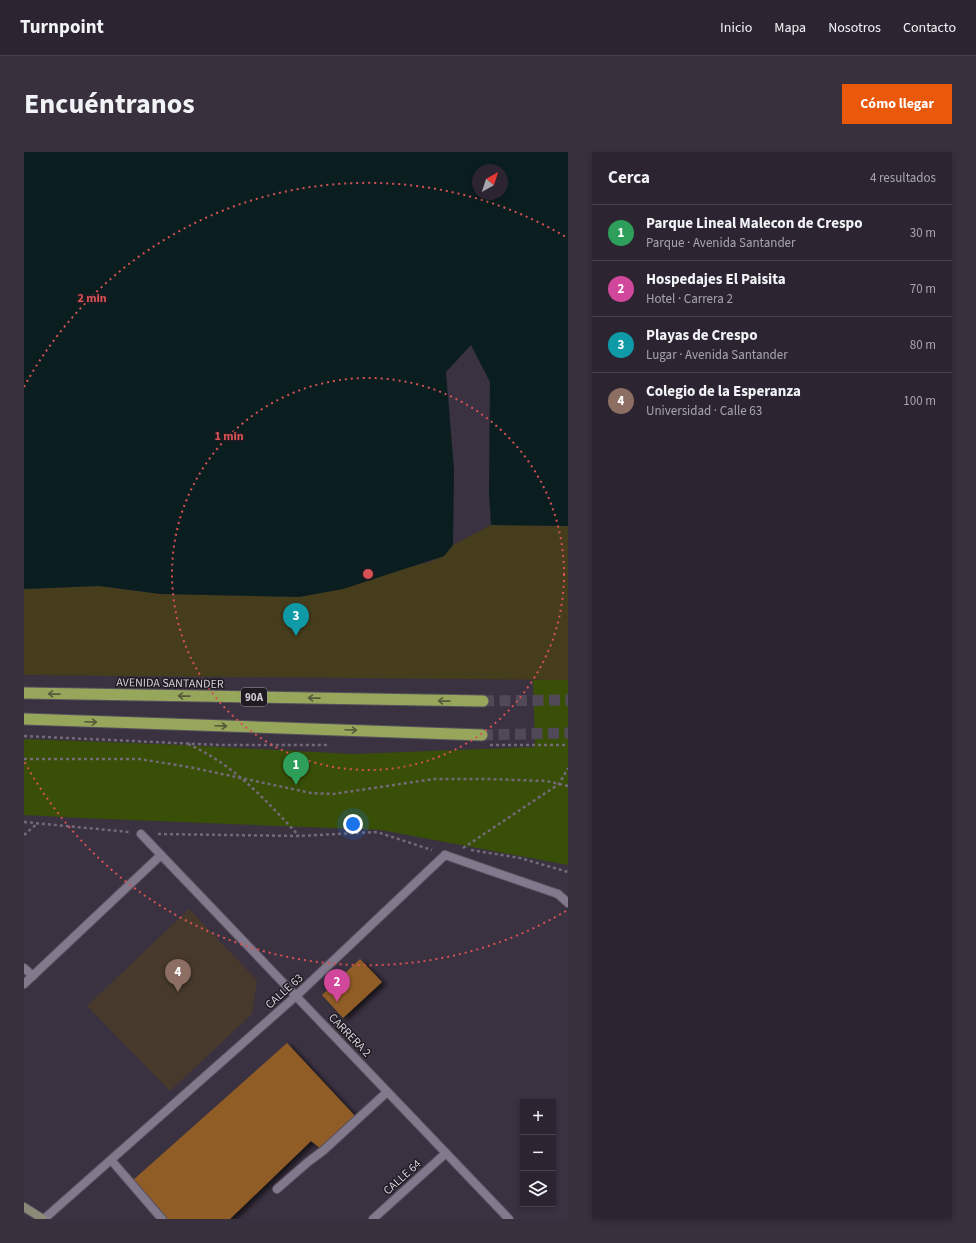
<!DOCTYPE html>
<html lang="es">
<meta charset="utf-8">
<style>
:root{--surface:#2c2531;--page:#38313d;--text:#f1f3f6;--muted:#a6a5ab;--line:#48424d;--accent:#ea580c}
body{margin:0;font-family:"Source Sans 3",sans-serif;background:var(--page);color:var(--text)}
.controls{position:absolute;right:12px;bottom:12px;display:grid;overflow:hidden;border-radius:0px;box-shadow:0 2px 6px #0003}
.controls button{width:36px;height:36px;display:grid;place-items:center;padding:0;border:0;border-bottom:1px solid var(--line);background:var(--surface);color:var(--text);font:20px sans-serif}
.compass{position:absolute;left:448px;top:12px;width:36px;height:36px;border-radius:50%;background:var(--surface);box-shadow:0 2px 6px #0003;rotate:39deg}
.you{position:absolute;left:329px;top:672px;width:14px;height:14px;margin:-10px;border:3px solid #fff;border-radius:50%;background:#1a73e8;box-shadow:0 0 0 6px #1a73e833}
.badge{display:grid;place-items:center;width:26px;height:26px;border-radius:50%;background:var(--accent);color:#fff;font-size:13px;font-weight:700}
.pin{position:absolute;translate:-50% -33px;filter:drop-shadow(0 1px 2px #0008)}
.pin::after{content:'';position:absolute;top:21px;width:14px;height:12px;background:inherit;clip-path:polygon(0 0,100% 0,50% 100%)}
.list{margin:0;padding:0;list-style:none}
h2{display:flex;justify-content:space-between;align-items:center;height:52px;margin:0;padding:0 16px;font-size:17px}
h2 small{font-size:13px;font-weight:400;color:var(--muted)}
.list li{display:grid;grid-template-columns:26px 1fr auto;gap:12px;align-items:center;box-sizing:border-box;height:56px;padding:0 16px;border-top:1px solid var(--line)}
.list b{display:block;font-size:15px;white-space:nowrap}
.list p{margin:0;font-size:13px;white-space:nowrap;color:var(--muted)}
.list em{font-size:13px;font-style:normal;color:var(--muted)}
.icon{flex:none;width:22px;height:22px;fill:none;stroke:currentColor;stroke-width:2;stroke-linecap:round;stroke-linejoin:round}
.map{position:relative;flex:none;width:544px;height:1067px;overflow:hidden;border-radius:0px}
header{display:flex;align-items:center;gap:24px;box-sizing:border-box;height:56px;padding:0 20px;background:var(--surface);border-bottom:1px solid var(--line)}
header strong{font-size:19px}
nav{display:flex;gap:22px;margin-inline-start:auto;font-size:14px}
.intro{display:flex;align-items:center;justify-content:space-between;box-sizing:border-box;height:96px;padding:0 24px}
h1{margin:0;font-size:28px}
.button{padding:10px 18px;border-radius:0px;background:var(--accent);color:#fff;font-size:14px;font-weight:700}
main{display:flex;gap:24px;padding:0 24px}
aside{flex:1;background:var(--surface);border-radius:0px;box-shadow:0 2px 6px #0003}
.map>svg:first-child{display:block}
</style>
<header>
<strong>Turnpoint</strong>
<nav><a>Inicio</a><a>Mapa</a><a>Nosotros</a><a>Contacto</a></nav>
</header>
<div class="intro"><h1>Encuéntranos</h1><a class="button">Cómo llegar</a></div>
<main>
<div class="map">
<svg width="544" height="1067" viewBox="0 0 544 1067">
<defs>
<filter id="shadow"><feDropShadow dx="4.5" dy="2.5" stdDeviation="2" flood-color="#0009"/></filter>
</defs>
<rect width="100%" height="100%" fill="#3a3141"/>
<path fill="#473a2c" d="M165,757L233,828L228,862L146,939L63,854Z"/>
<path fill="#394f07" d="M509,528H544V713L357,678L58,666L0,663V587L159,593L328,602L511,595Z"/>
<path fill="#453d1c" d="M467,373L544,374V528L0,523V437L75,434L137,442L275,445L319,437L378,417L406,410L420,404L429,393Z"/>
<path fill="#0b1e1f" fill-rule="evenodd" d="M0,0H544V374L467,373L465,340L466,230L447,193L422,220L430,318L429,393L420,404L319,437L275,445L137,442L75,434L0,437ZM454,18H478V42H454Z"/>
<g fill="#915d26" filter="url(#shadow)">
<path d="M336,807L358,830L319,866L298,843Z"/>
<path d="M263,891L331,964L296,996L287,989L206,1067H142L108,1029Z"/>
</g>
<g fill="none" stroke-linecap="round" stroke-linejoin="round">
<g stroke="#514958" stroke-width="11" stroke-dasharray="11 5.5" stroke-linecap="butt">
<path d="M459,549L544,548"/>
<path d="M458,583L544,581"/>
</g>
<g stroke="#57505d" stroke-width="10">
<g id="service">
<path d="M421,703L534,742"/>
<path d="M0,816L9,824"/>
<path d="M0,832L137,703"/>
<path d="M253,1037L284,1010L300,998L363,940"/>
</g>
</g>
<g stroke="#57505d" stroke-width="10">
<g id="minor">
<path d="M117,682L485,1067"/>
<path d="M534,742L544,751"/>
<path d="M87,1008L138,1067"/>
<path d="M20,1067L272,844L421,703"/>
<path d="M349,1067L422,1001"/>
</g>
</g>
<g stroke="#57505d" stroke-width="10">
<path id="secondary" d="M0,1055L19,1067"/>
</g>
<g stroke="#57505d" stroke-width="13">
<g id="trunk">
<path d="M0,541L459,549"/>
<path d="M0,567L458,583"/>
</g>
</g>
<g stroke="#726a78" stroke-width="2.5" stroke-dasharray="3 3" stroke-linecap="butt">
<path d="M0,584L195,593H303"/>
<path d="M164,592C209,612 243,649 275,684"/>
<path d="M466,593H544"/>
<path d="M0,607H116L170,616L287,641L309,642L410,627H465L522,629L544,634"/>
<path d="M0,670L105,680"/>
<path d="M134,682L275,684L353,680L408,698"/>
<path d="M0,683L14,671"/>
<path d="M439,696L535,632L544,616"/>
<path d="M447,698L496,706L544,720"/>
</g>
<use href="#service" stroke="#83798c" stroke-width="8"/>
<use href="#minor" stroke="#83798c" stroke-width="8"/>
<use href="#secondary" stroke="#8a8a79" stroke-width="8"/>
<use href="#trunk" stroke="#96a65a" stroke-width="11"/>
</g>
<defs><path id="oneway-shaft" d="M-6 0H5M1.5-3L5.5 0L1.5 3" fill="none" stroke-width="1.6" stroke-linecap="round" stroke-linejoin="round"/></defs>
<g stroke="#555a3b">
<use href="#oneway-shaft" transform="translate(30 542) rotate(-179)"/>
<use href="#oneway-shaft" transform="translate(160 544) rotate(-179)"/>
<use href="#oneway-shaft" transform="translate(290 546) rotate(-179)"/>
<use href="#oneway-shaft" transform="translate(420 549) rotate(-179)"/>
<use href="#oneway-shaft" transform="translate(67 570) rotate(2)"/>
<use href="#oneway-shaft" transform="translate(197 574) rotate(2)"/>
<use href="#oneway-shaft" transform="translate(327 578) rotate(2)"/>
</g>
<g fill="none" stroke="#d65254" stroke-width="2" stroke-dasharray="2 4">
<circle cx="344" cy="422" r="196"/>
<path d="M542 759A391 391 0 0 1 0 609M0 235A391 391 0 0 1 542 85"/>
</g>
<g text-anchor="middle" stroke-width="3" stroke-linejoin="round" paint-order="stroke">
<rect fill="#1f1b22" stroke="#9e99a2" stroke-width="1" x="217" y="536" width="26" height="18" rx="3"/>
<g font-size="11" font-weight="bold" fill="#d5cfd9">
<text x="230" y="549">90A</text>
</g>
<g font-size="12" fill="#d5cfd9" stroke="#1f1b22">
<text transform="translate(146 531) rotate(1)" y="4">AVENIDA SANTANDER</text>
<text transform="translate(260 839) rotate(-42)" y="4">CALLE 63</text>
<text transform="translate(326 883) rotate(46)" y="4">CARRERA 2</text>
<text transform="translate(378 1025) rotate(-42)" y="4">CALLE 64</text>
</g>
</g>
<circle cx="344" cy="422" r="6" fill="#d65254" stroke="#1f1b22" stroke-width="2"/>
<g font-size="12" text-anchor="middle" font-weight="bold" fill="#d65254" stroke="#1f1b22" stroke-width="3" stroke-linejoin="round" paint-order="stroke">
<text x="68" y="150">2 min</text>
<text x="205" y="288">1 min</text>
</g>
</svg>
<div class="controls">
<button>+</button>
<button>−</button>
<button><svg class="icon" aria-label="layers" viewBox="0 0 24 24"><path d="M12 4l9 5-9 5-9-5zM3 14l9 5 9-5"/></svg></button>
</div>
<svg class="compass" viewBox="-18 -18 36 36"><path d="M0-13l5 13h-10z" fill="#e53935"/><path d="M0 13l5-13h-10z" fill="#a6a5ab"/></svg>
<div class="you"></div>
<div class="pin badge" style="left:272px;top:633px;background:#2e9e5b">1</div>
<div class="pin badge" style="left:313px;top:850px;background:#d1479c">2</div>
<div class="pin badge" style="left:272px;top:484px;background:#0f9aa8">3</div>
<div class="pin badge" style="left:154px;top:840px;background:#8d6e63">4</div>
</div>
<aside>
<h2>Cerca<small>4 resultados</small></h2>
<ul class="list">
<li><span class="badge" style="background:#2e9e5b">1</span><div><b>Parque Lineal Malecon de Crespo</b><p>Parque · Avenida Santander</p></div><em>30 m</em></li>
<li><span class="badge" style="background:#d1479c">2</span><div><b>Hospedajes El Paisita</b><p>Hotel · Carrera 2</p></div><em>70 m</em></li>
<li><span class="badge" style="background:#0f9aa8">3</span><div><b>Playas de Crespo</b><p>Lugar · Avenida Santander</p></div><em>80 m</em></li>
<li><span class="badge" style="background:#8d6e63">4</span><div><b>Colegio de la Esperanza</b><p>Universidad · Calle 63</p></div><em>100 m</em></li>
</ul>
</aside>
</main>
